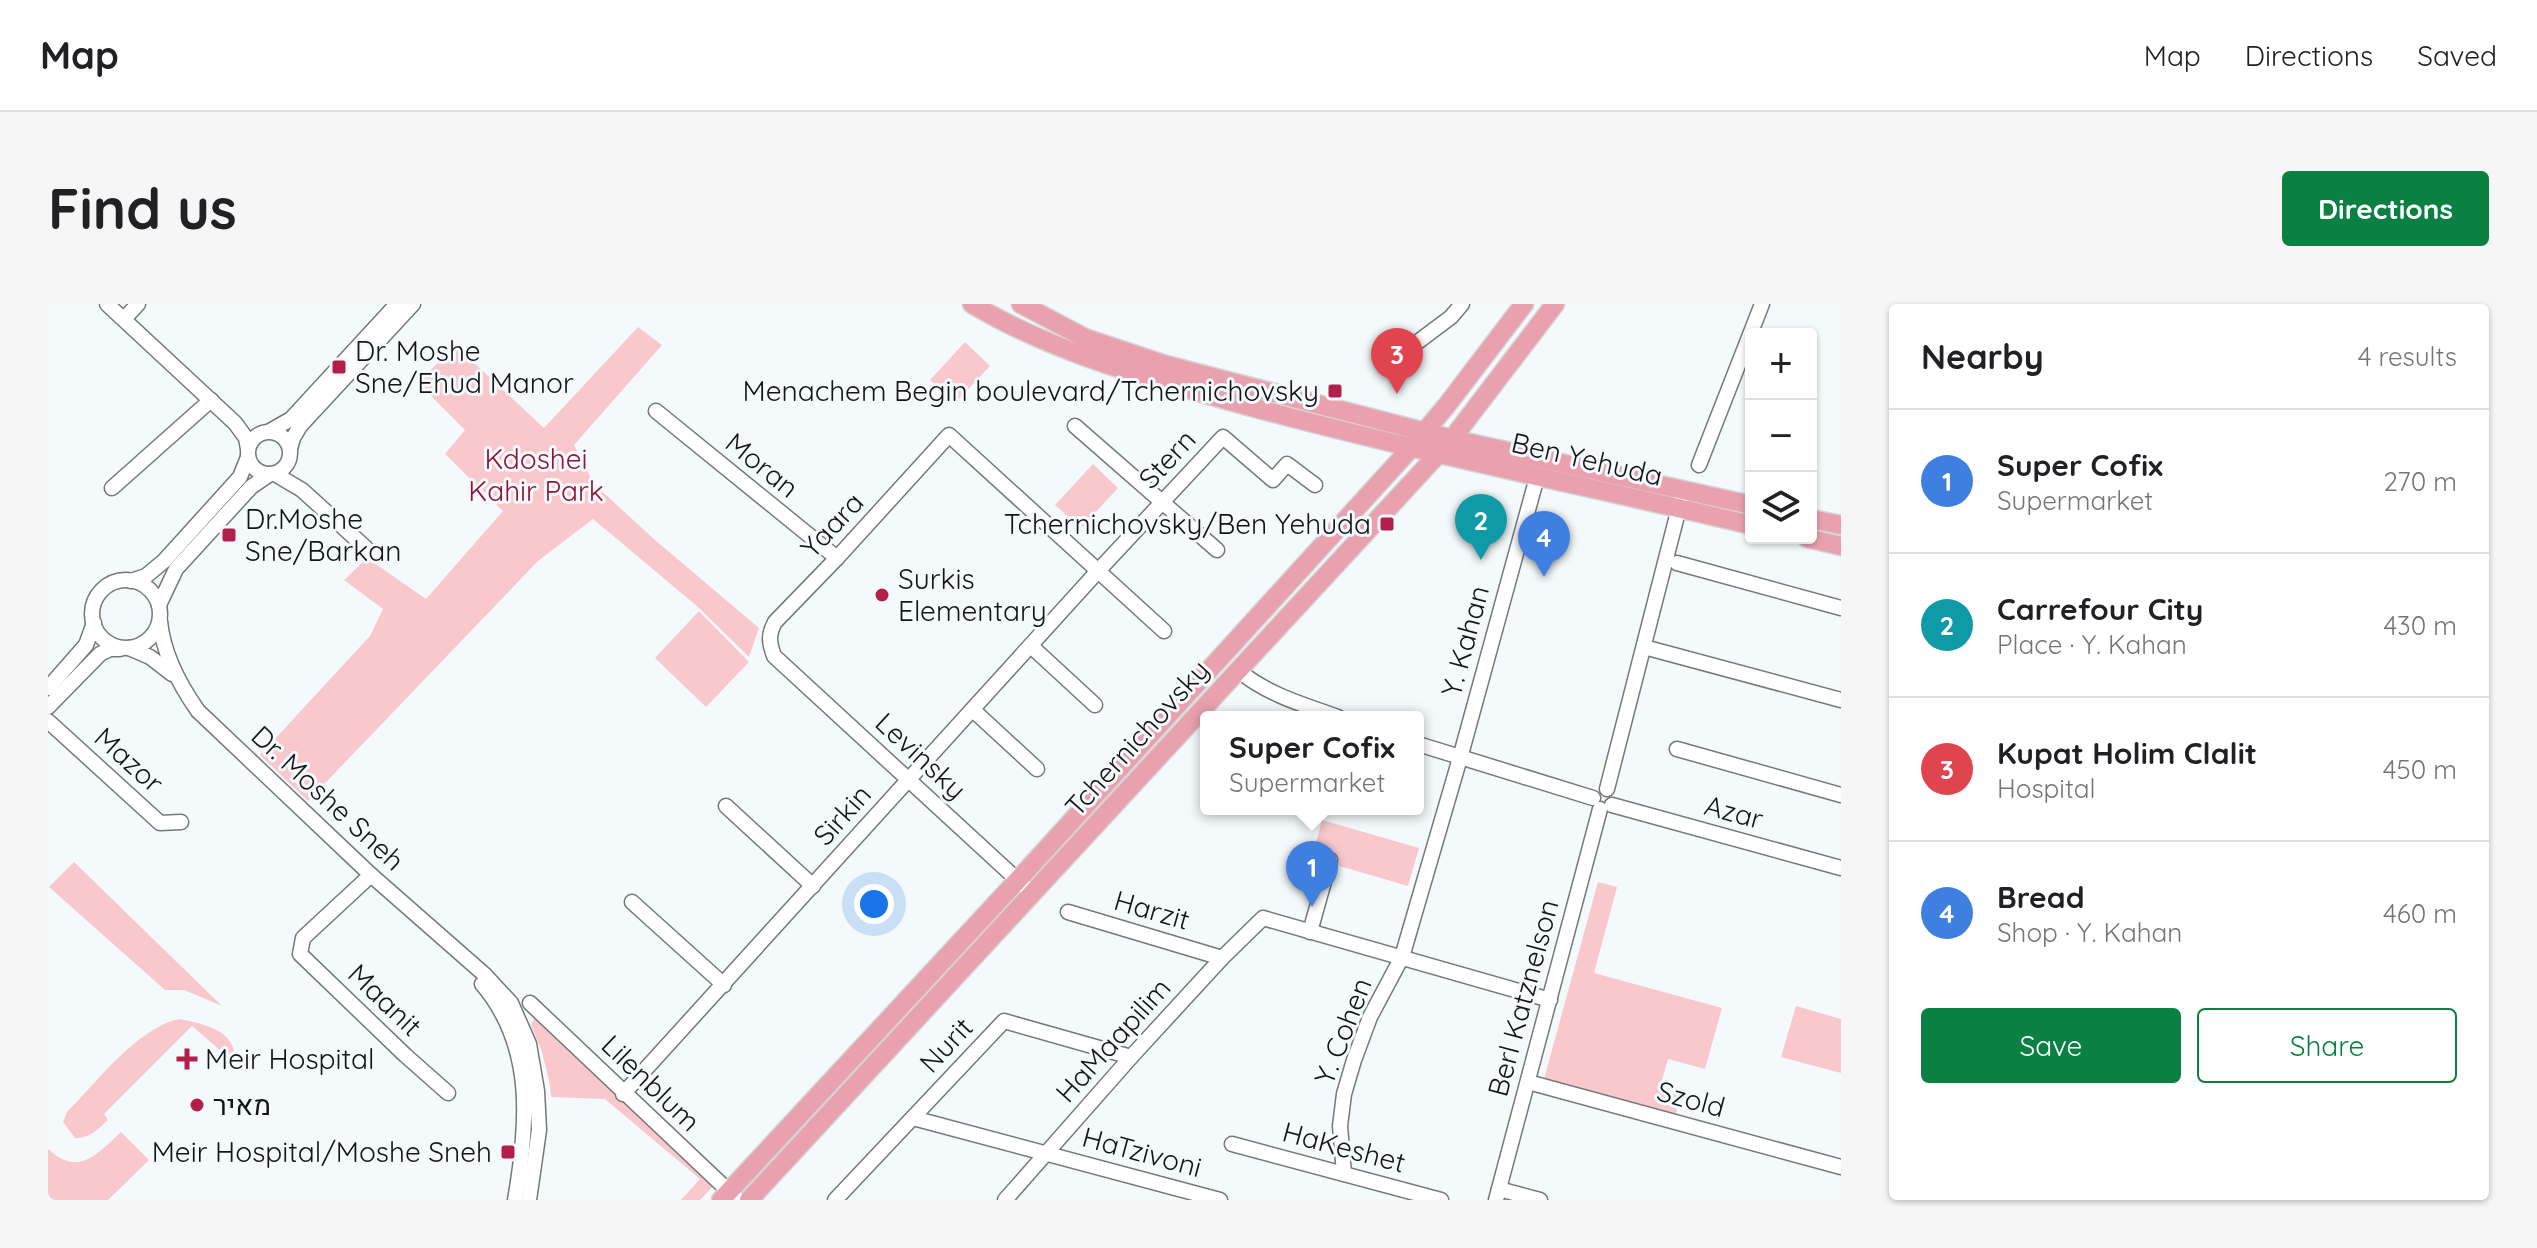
<!DOCTYPE html>
<meta charset="utf-8">
<style>
:root{--surface:#fff;--page:#f6f6f6;--text:#202124;--muted:#757577;--line:#e0e0e0;--accent:#0b8043}
body{margin:0;font-family:Quicksand,Heebo,sans-serif;background:var(--page);color:var(--text)}
.controls{position:absolute;right:24px;top:24px;display:grid;overflow:hidden;border-radius:8px;box-shadow:0 2px 6px #0004}
.controls button{width:72px;height:72px;display:grid;place-items:center;padding:0;border:0;border-bottom:2px solid var(--line);background:var(--surface);color:var(--text);font:40px sans-serif}
.you{position:absolute;left:826px;top:600px;width:28px;height:28px;margin:-20px;border:6px solid #fff;border-radius:50%;background:#1a73e8;box-shadow:0 0 0 12px #1a73e833}
.badge{display:grid;place-items:center;width:52px;height:52px;border-radius:50%;background:var(--accent);color:#fff;font-size:26px;font-weight:700}
.pin{position:absolute;translate:-50% -66px;filter:drop-shadow(0 2px 4px #0008)}
.pin::after{content:'';position:absolute;top:42px;width:28px;height:24px;background:inherit;clip-path:polygon(0 0,100% 0,50% 100%)}
.popup{position:absolute;left:1152px;top:407px;width:224px;height:104px;box-sizing:border-box;display:grid;place-content:center;border-radius:8px;background:var(--surface);filter:drop-shadow(0 2px 6px #0005);font-size:26px;white-space:nowrap;color:var(--muted)}
.popup b{font-size:30px;color:var(--text)}
.popup::after{content:'';position:absolute;left:50%;top:100%;margin-left:-16px;border:16px solid transparent;border-top-color:var(--surface)}
.list{margin:0;padding:0;list-style:none}
h2{display:flex;justify-content:space-between;align-items:center;height:104px;margin:0;padding:0 32px;font-size:34px}
h2 small{font-size:26px;font-weight:400;color:var(--muted)}
.list li{display:grid;grid-template-columns:52px 1fr auto;gap:24px;align-items:center;box-sizing:border-box;height:144px;padding:0 32px;border-top:2px solid var(--line)}
.list b{display:block;font-size:30px;white-space:nowrap}
.list p{margin:0;font-size:26px;white-space:nowrap;color:var(--muted)}
.list em{font-size:26px;font-style:normal;color:var(--muted)}
.actions{display:flex;gap:16px;padding:24px 32px}
.actions a{flex:1;padding:18px 0;border:2px solid var(--accent);border-radius:8px;text-align:center;font-size:28px;color:var(--accent)}
.actions .main{background:var(--accent);color:#fff}
.icon{flex:none;width:44px;height:44px;fill:none;stroke:currentColor;stroke-width:2;stroke-linecap:round;stroke-linejoin:round}
.map{position:relative;flex:none;width:1793px;height:896px;overflow:hidden;border-radius:8px}
header{display:flex;align-items:center;gap:48px;box-sizing:border-box;height:112px;padding:0 40px;background:var(--surface);border-bottom:2px solid var(--line)}
header strong{font-size:38px}
nav{display:flex;gap:44px;margin-inline-start:auto;font-size:28px}
.intro{display:flex;align-items:center;justify-content:space-between;box-sizing:border-box;height:192px;padding:0 48px}
h1{margin:0;font-size:56px}
.button{padding:20px 36px;border-radius:8px;background:var(--accent);color:#fff;font-size:28px;font-weight:700}
main{display:flex;gap:48px;padding:0 48px}
aside{flex:1;background:var(--surface);border-radius:8px;box-shadow:0 2px 6px #0004}
.map>svg:first-child{display:block}
</style>
<header>
<strong>Map</strong>
<nav><a>Map</a><a>Directions</a><a>Saved</a></nav>
</header>
<div class="intro"><h1>Find us</h1><a class="button">Directions</a></div>
<main>
<div class="map">
<svg width="1793" height="896" viewBox="0 0 1793 896">
<rect width="100%" height="100%" fill="#f4fafb"/>
<g fill="#f8c8cd">
<path d="M590,23L614,41L526,141L546,180L607,236L711,324L701,353L650,303L545,215L490,257L260,497L212,451L322,332L335,305L296,276L319,254L378,295L455,207L397,150L417,126L370,79L407,41L496,124Z"/>
<path d="M917,38L942,62L907,99L882,76Z"/>
<path d="M1045,160L1070,184L1033,224L1007,201Z"/>
<path d="M651,307L701,358L658,403L607,354Z"/>
<path d="M1274,516L1371,544L1360,582L1264,554Z"/>
<path d="M26,558L174,702L136,686H117L1,583Z"/>
<path d="M1550,578L1569,583L1546,669L1674,704L1657,765L1620,755L1611,786L1633,792L1628,810L1496,775Z"/>
<path d="M1748,702L1793,715V769L1733,753Z"/>
<path d="M486,714L671,876L652,896H633L652,875L557,795L503,793L502,781L494,748L483,721Z"/>
<path d="M131,715C151,719 180,724 186,746L181,754L144,722L56,810L60,816C49,826 43,834 27,834L15,818L19,808C50,777 88,725 131,715Z"/>
<path d="M73,828L101,856L60,896H0V845C31,873 48,851 73,828Z"/>
</g>
<g fill="none" stroke-linecap="round" stroke-linejoin="round">
<g stroke="#747979" stroke-width="17">
<g id="minor">
<path d="M59,0L187,119L198,134L200,145"/>
<path d="M76,15L90,0"/>
<path d="M1367,40L1403,13L1414,0"/>
<path d="M608,107L789,254"/>
<path d="M1027,122L1169,246"/>
<path d="M222,127L243,115L349,0"/>
<circle cx="221" cy="149" r="21"/>
<path d="M242,145L245,134L252,122L365,0"/>
<path d="M1651,161L1714,0"/>
<path d="M227,170L254,186L318,244"/>
<path d="M64,184L163,96"/>
<path d="M1629,259L1793,304"/>
<circle cx="78" cy="310" r="34"/>
<path d="M83,277L98,272L116,257L192,173L200,153"/>
<path d="M111,301L128,265L203,183L222,170"/>
<path d="M112,317C115,350 131,380 150,407L323,571L437,671L463,699L481,740L489,787L491,826L481,896"/>
<path d="M983,342L1047,401"/>
<path d="M1596,343L1793,396"/>
<path d="M81,344L102,353L124,370"/>
<path d="M1190,366C1218,390 1256,401 1290,413"/>
<path d="M0,384L38,341L46,319"/>
<path d="M0,403L52,350L62,345H72"/>
<path d="M925,406L989,465"/>
<path d="M0,417L112,519L133,518"/>
<path d="M1370,440L1545,494"/>
<path d="M1629,445L1793,491"/>
<path d="M1559,485L1633,196"/>
<path d="M1564,501L1793,564"/>
<path d="M678,502L765,582"/>
<path d="M323,571L255,634L252,650L357,751L400,789"/>
<path d="M976,582L726,352C721,338 720,331 727,318L789,254L901,131L1116,327"/>
<path d="M584,598L676,681"/>
<path d="M1020,608L1174,654"/>
<path d="M1262,628L1282,556"/>
<path d="M434,680C487,742 480,821 467,896"/>
<path d="M482,699L690,896"/>
<path d="M1480,778L1793,863"/>
<path d="M575,790L1050,267L1175,133L1225,176L1239,160L1267,181"/>
<path d="M865,814L1172,896"/>
<path d="M1184,840L1393,896"/>
<path d="M1296,870L1292,822L1296,790L1306,756L1322,713L1354,653L1412,454L1489,173"/>
<path d="M1451,885L1492,896"/>
<path d="M787,896L956,717L1083,753"/>
<path d="M957,896L1083,753L1174,654L1215,614L1502,696"/>
<path d="M1448,896L1552,505"/>
</g>
</g>
<g stroke="#d5d5d5" stroke-width="21">
<g id="major">
<path d="M924,0C1011,52 1111,77 1207,104C1371,148 1538,182 1703,221"/>
<path d="M973,0L1037,34L1118,61L1404,135L1703,201"/>
<path d="M1763,215L1793,221"/>
<path d="M1759,234L1793,242"/>
<path d="M673,896L981,564L1363,144L1399,101L1476,0"/>
<path d="M701,896L1404,135L1507,0"/>
</g>
</g>
<use href="#minor" stroke="#fff" stroke-width="14"/>
<use href="#major" stroke="#e9a1af" stroke-width="18"/>
</g>
<g fill="#b11f4a" stroke="#f4fafb" stroke-width="3">
<rect x="283" y="55" width="16" height="16" rx="4"/>
<rect x="1279" y="79" width="16" height="16" rx="4"/>
<rect x="1331" y="212" width="16" height="16" rx="4"/>
<rect x="173" y="223" width="16" height="16" rx="4"/>
<circle cx="834" cy="291" r="8"/>
<path d="M135 743h8v8h8v8h-8v8h-8v-8h-8v-8h8z"/>
<circle cx="149" cy="801" r="8"/>
<rect x="452" y="840" width="16" height="16" rx="4"/>
</g>
<g text-anchor="middle" stroke-width="6" stroke-linejoin="round" paint-order="stroke">
<g font-size="28" fill="#131415" stroke="#f4fafb" text-anchor="start">
<text x="307" y="57">Dr. Moshe<tspan x="307" dy="32">Sne/Ehud Manor</tspan></text>
<text x="1271" y="97" text-anchor="end">Menachem Begin boulevard/Tchernichovsky</text>
<text x="197" y="225">Dr.Moshe<tspan x="197" dy="32">Sne/Barkan</tspan></text>
<text x="1323" y="230" text-anchor="end">Tchernichovsky/Ben Yehuda</text>
<text x="850" y="285">Surkis<tspan x="850" dy="32">Elementary</tspan></text>
<text x="157" y="765">Meir Hospital</text>
<text x="165" y="811">מאיר</text>
<text x="444" y="858" text-anchor="end">Meir Hospital/Moshe Sneh</text>
</g>
<g font-size="28" fill="#901239" stroke="#f4fafb">
<text x="488" y="165">Kdoshei<tspan x="488" dy="32">Kahir Park</tspan></text>
</g>
<g font-size="28" fill="#131415" stroke="#f4fafb">
<text transform="translate(1119 155) rotate(-47)" y="10">Stern</text>
<text transform="translate(1539 155) rotate(13)" y="10">Ben Yehuda</text>
<text transform="translate(714 161) rotate(39)" y="10">Moran</text>
<text transform="translate(784 221) rotate(-47)" y="10">Yaara</text>
<text transform="translate(1417 337) rotate(-75)" y="10">Y. Kahan</text>
<text transform="translate(1089 434) rotate(-48)" y="10">Tchernichovsky</text>
<text transform="translate(873 452) rotate(43)" y="10">Levinsky</text>
<text transform="translate(81 456) rotate(42)" y="10">Mazor</text>
<text transform="translate(280 494) rotate(43)" y="10">Dr. Moshe Sneh</text>
<text transform="translate(1686 508) rotate(15)" y="10">Azar</text>
<text transform="translate(794 511) rotate(-48)" y="10">Sirkin</text>
<text transform="translate(1104 606) rotate(16)" y="10">Harzit</text>
<text transform="translate(1475 694) rotate(-75)" y="10">Berl Katznelson</text>
<text transform="translate(337 696) rotate(44)" y="10">Maanit</text>
<text transform="translate(1295 727) rotate(-69)" y="10">Y. Cohen</text>
<text transform="translate(1065 736) rotate(-48)" y="10">HaMaapilim</text>
<text transform="translate(898 741) rotate(-47)" y="10">Nurit</text>
<text transform="translate(603 779) rotate(44)" y="10">Lilenblum</text>
<text transform="translate(1643 795) rotate(15)" y="10">Szold</text>
<text transform="translate(1296 843) rotate(15)" y="10">HaKeshet</text>
<text transform="translate(1094 848) rotate(15)" y="10">HaTzivoni</text>
</g>
</g>
</svg>
<div class="controls">
<button>+</button>
<button>−</button>
<button><svg class="icon" aria-label="layers" viewBox="0 0 24 24"><path d="M12 4l9 5-9 5-9-5zM3 14l9 5 9-5"/></svg></button>
</div>
<div class="you"></div>
<div class="pin badge" style="left:1264px;top:603px;background:#3f7fe0">1</div>
<div class="popup"><b>Super Cofix</b>Supermarket</div>
<div class="pin badge" style="left:1433px;top:256px;background:#0f9aa8">2</div>
<div class="pin badge" style="left:1349px;top:90px;background:#e0444e">3</div>
<div class="pin badge" style="left:1496px;top:273px;background:#3f7fe0">4</div>
</div>
<aside>
<h2>Nearby<small>4 results</small></h2>
<ul class="list">
<li><span class="badge" style="background:#3f7fe0">1</span><div><b>Super Cofix</b><p>Supermarket</p></div><em>270 m</em></li>
<li><span class="badge" style="background:#0f9aa8">2</span><div><b>Carrefour City</b><p>Place · Y. Kahan</p></div><em>430 m</em></li>
<li><span class="badge" style="background:#e0444e">3</span><div><b>Kupat Holim Clalit</b><p>Hospital</p></div><em>450 m</em></li>
<li><span class="badge" style="background:#3f7fe0">4</span><div><b>Bread</b><p>Shop · Y. Kahan</p></div><em>460 m</em></li>
</ul>
<div class="actions"><a class="main">Save</a><a>Share</a></div>
</aside>
</main>
